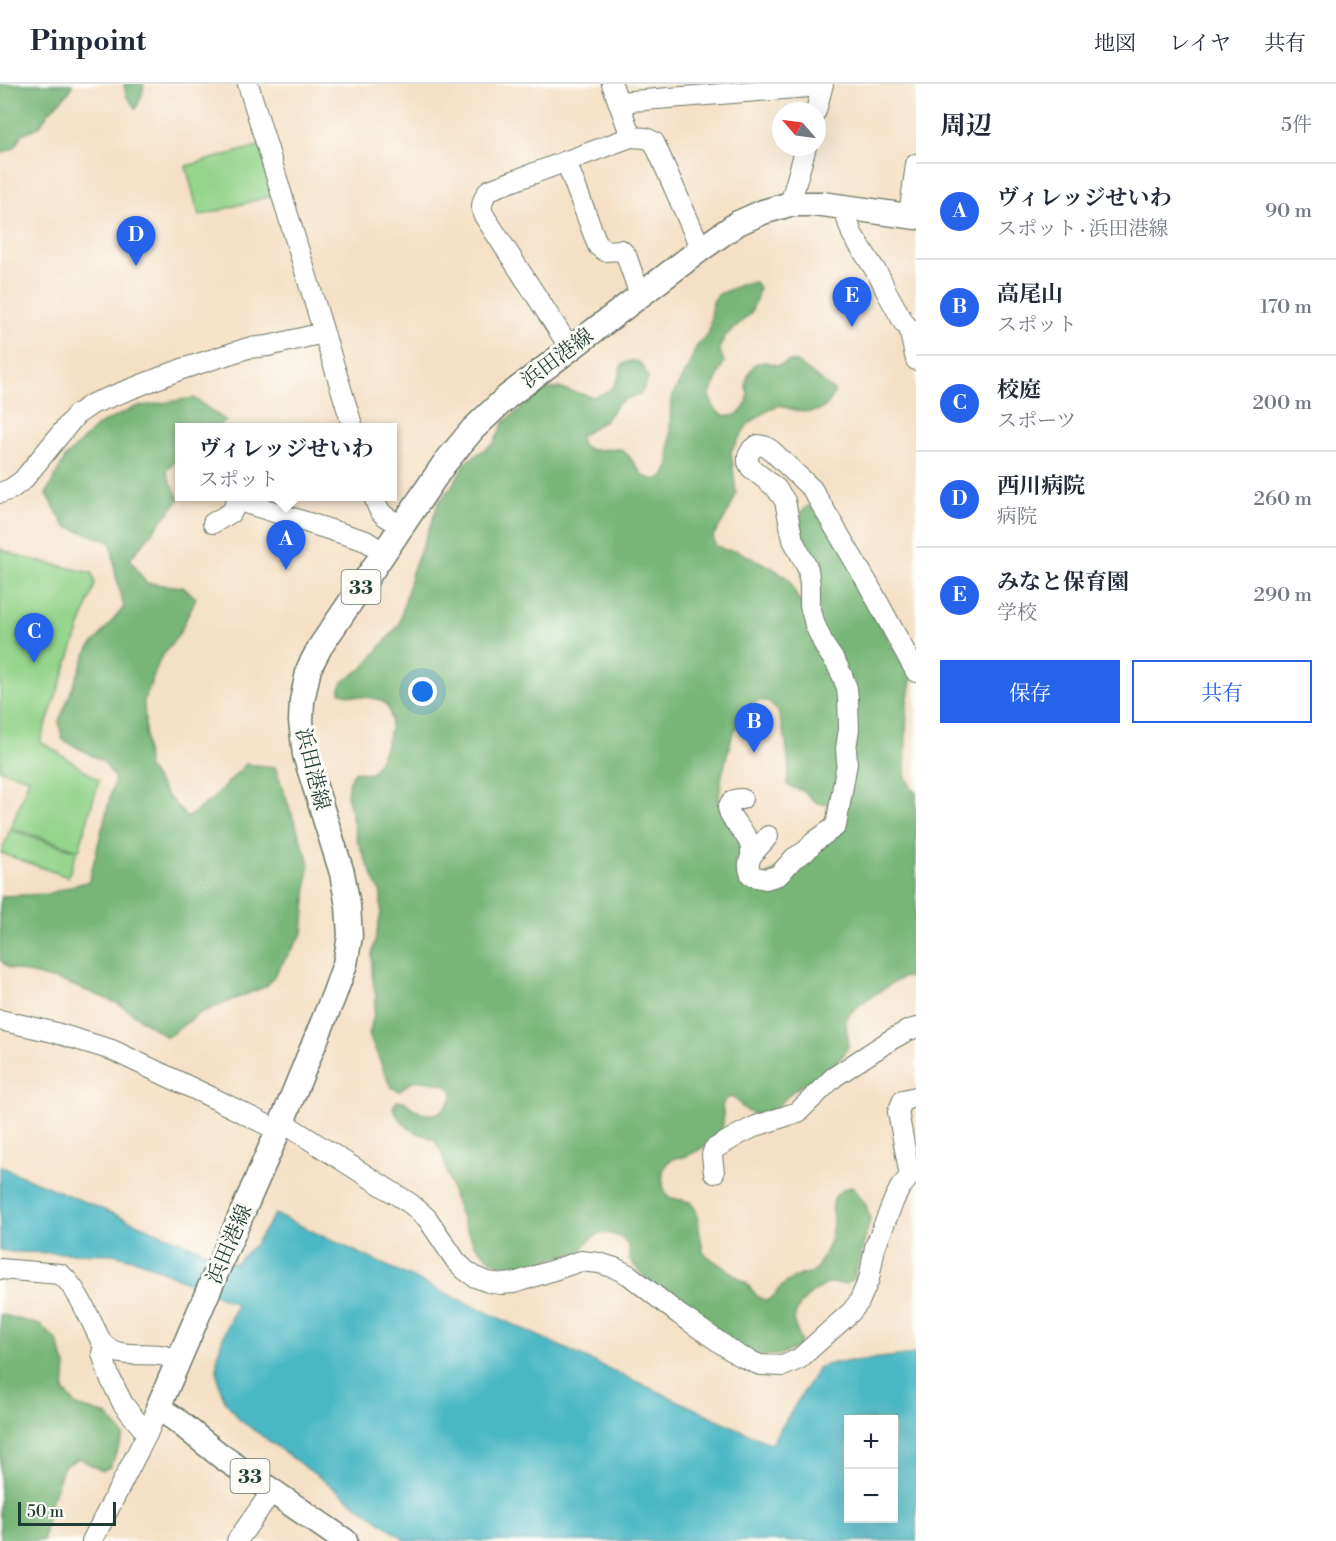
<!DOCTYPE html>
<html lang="ja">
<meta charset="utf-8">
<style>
:root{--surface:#fff;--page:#f2f2f3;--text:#1f2937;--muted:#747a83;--line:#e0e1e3;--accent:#2563eb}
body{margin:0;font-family:"Libre Bodoni","Noto Serif JP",serif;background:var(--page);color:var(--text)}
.controls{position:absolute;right:18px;bottom:18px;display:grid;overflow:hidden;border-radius:0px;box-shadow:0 6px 24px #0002}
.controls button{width:54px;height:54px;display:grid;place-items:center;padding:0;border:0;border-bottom:2px solid var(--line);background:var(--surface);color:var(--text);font:30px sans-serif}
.compass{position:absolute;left:772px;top:18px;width:54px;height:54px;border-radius:50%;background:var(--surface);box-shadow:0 6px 24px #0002;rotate:298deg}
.scale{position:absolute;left:18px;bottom:15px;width:98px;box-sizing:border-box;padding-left:6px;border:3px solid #1f3d34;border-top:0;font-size:16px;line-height:21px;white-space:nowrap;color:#1f3d34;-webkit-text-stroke:4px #fdfcf7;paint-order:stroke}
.you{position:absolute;left:423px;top:608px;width:21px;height:21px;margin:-15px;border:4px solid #fff;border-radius:50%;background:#1a73e8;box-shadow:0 0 0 9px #1a73e833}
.badge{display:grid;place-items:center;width:39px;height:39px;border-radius:50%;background:var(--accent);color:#fff;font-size:20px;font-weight:700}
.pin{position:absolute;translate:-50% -50px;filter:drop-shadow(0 2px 3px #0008)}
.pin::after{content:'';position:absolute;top:32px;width:21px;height:18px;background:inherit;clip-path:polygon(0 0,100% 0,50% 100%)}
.popup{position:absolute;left:175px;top:339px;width:222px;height:78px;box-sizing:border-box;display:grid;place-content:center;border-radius:0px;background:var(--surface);filter:drop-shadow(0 2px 4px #0005);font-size:20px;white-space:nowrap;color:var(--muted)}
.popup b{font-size:22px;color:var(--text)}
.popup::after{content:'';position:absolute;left:50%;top:100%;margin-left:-12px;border:12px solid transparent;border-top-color:var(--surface)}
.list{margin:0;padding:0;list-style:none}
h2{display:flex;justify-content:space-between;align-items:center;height:78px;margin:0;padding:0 24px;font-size:26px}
h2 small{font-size:20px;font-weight:400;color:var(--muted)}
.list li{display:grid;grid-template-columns:39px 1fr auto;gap:18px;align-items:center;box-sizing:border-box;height:96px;padding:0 24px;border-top:2px solid var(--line)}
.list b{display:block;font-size:22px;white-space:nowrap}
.list p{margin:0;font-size:20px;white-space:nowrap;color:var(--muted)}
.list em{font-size:20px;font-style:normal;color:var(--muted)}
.actions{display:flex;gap:12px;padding:18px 24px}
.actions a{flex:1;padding:14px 0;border:2px solid var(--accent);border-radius:0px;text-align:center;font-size:21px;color:var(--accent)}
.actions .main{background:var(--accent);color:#fff}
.map{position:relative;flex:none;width:916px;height:1457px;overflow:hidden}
header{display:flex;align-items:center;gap:36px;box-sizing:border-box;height:84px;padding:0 30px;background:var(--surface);border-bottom:2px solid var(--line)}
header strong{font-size:28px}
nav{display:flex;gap:33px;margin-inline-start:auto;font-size:21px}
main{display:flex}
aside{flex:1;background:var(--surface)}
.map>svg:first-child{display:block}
</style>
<header>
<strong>Pinpoint</strong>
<nav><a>地図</a><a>レイヤ</a><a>共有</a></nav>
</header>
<main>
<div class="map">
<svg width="916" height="1457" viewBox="0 0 916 1457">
<rect width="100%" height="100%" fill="#fdfcf7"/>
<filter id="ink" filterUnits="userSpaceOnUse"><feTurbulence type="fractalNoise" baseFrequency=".0167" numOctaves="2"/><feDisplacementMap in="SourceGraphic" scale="12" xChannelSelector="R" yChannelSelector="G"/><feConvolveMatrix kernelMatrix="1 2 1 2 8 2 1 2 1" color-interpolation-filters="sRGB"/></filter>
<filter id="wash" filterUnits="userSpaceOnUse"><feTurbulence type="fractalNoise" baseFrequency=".008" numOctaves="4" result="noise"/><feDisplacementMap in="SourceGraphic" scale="24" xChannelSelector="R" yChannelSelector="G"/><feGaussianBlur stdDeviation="1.35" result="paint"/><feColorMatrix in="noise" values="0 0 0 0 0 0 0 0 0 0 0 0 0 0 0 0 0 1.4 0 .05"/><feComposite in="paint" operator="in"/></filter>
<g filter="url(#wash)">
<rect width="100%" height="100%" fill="#f4e0c4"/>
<g fill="#94d48b" stroke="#5a8860" stroke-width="1.5">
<path d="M262,61L275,111L199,132L186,82Z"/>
<path d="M0,465L21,473L92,489L95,500L40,658L51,664L99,696L79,766L11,744L29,694L0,686Z"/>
<path d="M10,746L77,767L68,793L1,769Z"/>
</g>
<g fill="#77b677" stroke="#4b7a56" stroke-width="1.5" fill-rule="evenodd">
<path d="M0,0H72L70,7L49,28L39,43L22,50L14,64L0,70Z"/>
<path d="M124,0H144L142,10L136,25L126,11Z"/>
<path d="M755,198L759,204L756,216L750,230L725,252L719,265L724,278L709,312C713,321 716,331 727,332C739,334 748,322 748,311C748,308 746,305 746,302C746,294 750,286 755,280C756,279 763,278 765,278C776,280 777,285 788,277L797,278L834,307C828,334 800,330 780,321L770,325L747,341L731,367L736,410L728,429L713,452L715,461L725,466L737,467L769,482L789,495L797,513L805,522L798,440L801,428L808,422L817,423L853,483L875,534L912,592L907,619L905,691L911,704L916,709V895C913,894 910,893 907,893C897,894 850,925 847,934C843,944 852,954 847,965C842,975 827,988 817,993C809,997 800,1001 793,1007C780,1018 776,1030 755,1030C745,1029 741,1020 734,1014C727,1012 726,1015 722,1021C723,1028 725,1037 722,1044C719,1055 696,1069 686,1072C682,1074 676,1073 672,1075C659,1082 661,1103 668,1113L690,1118L696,1126L703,1168L714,1177L727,1185L747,1200L758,1213L766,1217C773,1215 775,1210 780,1204C789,1195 801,1190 814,1188C824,1173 832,1157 833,1139C833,1131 831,1122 834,1115C837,1108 846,1103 853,1103L866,1121L870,1135L863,1163L853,1195L847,1200C843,1200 837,1199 833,1199C816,1201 790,1224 795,1242C796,1247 799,1251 801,1256L798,1263L779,1271L762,1272L742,1265L648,1197L629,1175C630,1163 629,1157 617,1152C600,1144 590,1153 581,1167L511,1185L493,1177L474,1160L464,1140L454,1114L442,1069L434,1055C415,1049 401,1043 393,1023L397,1017H404C416,1028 432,1038 446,1023C451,1017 453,1013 453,1006L443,1000L415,996L407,1001L400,1007L391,1003L369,951L374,930L376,913L372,890V871L381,829V810L357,756L347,711L349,696L355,687L370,690C383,676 402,630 382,617C371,611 354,615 340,608V604L344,597L363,584L399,541L412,488L432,438L438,419L452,402L466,378L494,359L504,338L545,306L558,304L593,313L605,309L613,303L619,293L621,282C636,271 644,279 648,295L641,310L625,315L617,320L606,336L580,352L581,361L591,366L620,365L629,372L643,392L655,396L665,392L669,381L671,314L690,279L696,263L709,249L713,217L719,210L740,201ZM758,616L768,618L778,627L786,659L789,685L787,701L805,708L815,718L828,721L834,728L810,767L754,798L744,755L723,726L719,714L722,691L733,649L747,625Z"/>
<path d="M194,314L226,337L217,343L180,344L179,374L166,387L179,416L130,475L146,499L183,503L196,514L179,550L160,575L144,617L147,683L166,710L187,734L213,714L246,680L275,683L309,778L303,849L267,902L200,929L167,953L117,919L64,898L9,884L0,876V821L2,812L47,810L89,797L115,694L104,678L62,655L59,637L88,566L124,523L116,492L111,458L65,442L46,410L65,374L98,341L136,323Z"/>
<path d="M0,1230L40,1241L57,1257L66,1282L64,1307L77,1322L107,1331L124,1352L110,1383L102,1387L79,1374L64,1382L50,1420L43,1457H0Z"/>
</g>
<path fill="#4ab7c4" stroke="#347a7c" stroke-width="1.5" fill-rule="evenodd" d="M0,1082L17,1090L235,1180L256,1159L275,1130L771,1360L819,1283L834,1279L916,1270V1457H407L240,1336C234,1328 226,1320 223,1312C208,1275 224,1253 236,1220L140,1177L113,1170L13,1168L0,1166ZM848,1336H894V1434H848Z"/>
</g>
<g filter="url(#ink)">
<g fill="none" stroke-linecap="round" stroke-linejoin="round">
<g stroke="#6a7666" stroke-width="22">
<g id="minor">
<path d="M248,0L353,344"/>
<path d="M612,0L631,53"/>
<path d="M619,18L822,2"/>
<path d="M816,27L823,0"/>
<path d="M566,77L598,162L605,167L621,166L626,171L640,211"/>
<path d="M790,120L806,63"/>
<path d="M846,122L847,135L852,150L881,195L885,205L904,239L909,244L916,276"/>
<path d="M909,132L916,80"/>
<path d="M570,264L483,130C480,121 483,114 489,106L631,53L646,54L654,58L701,165"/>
<path d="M0,409L11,405L23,396L76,331L92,320L182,285L248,264L268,262L323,249"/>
<path d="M374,412C379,432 385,432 402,442"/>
<path d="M213,439L232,428L236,418H242L366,457L384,469"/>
<path d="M742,715C734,715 731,716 728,724C732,742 753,751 751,770"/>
<path d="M768,752C758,766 743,773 751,791L756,793L766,795L779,791L794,774L806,767L814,758L836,742L847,679L846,664L849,645L848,615L847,604L842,591L836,579L825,563L815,541L810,522V502L808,485L793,456L785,417L776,404L751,384L748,378V372L752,365L758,361L764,362L771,366L812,405L867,498L916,588"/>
<path d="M0,936L53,948L112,966L211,1013L279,1047"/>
<path d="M282,1038L411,1120L427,1134L456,1177L465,1186L475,1193L488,1198L501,1200L514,1199L581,1177L599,1179L615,1184L629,1191L680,1231L738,1271L760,1281L783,1282L799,1275L851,1228L859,1218L869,1195L875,1163L894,1116L900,1104L910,1092L916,1087"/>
<path d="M714,1089L712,1071L714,1065L738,1051L756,1042L798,1028L834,993L892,955L909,946L916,944"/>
<path d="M910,1092L898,1028L903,1016L916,1013"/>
<path d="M0,1185L60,1190C77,1202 91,1238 101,1257C116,1277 144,1267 165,1272C170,1273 174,1275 179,1277"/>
<path d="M105,1263L102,1269L109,1292L123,1320L147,1350"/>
<path d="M92,1457L147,1350L158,1324"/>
<path d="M237,1457L272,1407"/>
</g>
</g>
<g stroke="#6a7666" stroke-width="27">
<path id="major" d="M345,1457L221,1372L175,1335L158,1324L225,1168L282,1038L334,911L345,880L350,852L348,822L342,789L305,671L301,637L302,617L309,584L320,563L444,380L473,345L507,313L701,165L738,139L763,128L790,120H822L916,133"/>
</g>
<use href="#minor" stroke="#fff" stroke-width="20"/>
<use href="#major" stroke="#fff" stroke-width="24"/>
</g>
</g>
<g text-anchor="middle" stroke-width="6" stroke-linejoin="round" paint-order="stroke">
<g fill="#fdfcf7" stroke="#62766e" stroke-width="1.5">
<rect x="341.5" y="486" width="39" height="34" rx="4.5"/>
<rect x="230.5" y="1375" width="39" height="34" rx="4.5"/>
</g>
<g font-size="20" font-weight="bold" fill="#1f3d34">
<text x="361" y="510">33</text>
<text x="250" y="1399">33</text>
</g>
<g font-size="21" fill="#1f3d34" stroke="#fdfcf7">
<text transform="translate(557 274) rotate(-37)" y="7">浜田港線</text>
<text transform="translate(313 685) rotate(76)" y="7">浜田港線</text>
<text transform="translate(229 1160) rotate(-67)" y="7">浜田港線</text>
</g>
</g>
</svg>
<div class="controls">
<button>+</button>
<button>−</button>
</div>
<svg class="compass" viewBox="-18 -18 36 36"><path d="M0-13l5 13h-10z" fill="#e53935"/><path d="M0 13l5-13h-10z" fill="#747a83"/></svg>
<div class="scale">50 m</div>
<div class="you"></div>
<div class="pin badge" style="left:286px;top:486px">A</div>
<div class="popup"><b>ヴィレッジせいわ</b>スポット</div>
<div class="pin badge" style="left:754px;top:669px">B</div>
<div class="pin badge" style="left:34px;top:579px">C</div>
<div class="pin badge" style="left:136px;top:182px">D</div>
<div class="pin badge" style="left:852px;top:243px">E</div>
</div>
<aside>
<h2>周辺<small>5件</small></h2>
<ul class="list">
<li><span class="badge">A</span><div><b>ヴィレッジせいわ</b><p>スポット · 浜田港線</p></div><em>90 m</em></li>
<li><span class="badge">B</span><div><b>高尾山</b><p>スポット</p></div><em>170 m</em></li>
<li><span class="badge">C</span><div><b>校庭</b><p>スポーツ</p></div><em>200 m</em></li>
<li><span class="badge">D</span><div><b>西川病院</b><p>病院</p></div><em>260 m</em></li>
<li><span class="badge">E</span><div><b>みなと保育園</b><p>学校</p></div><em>290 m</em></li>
</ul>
<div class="actions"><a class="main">保存</a><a>共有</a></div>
</aside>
</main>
